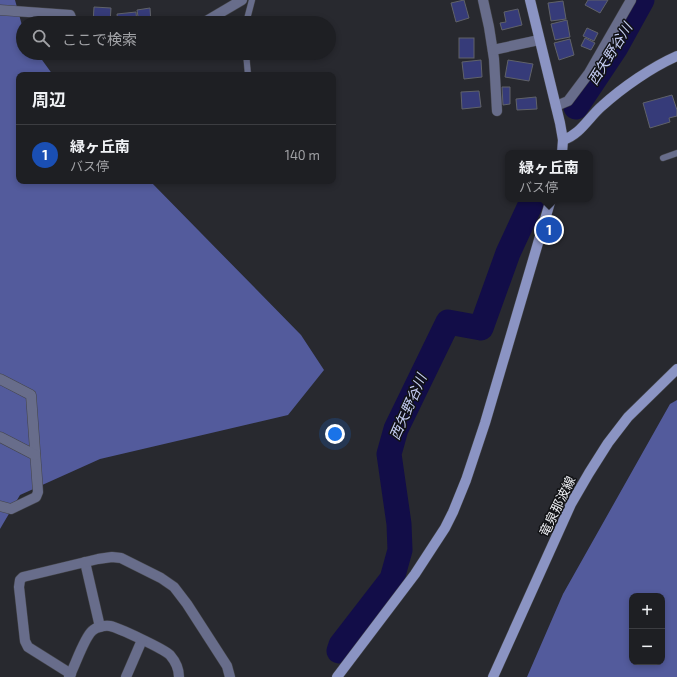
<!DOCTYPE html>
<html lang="ja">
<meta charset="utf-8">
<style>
:root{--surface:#1e1f23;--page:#26272b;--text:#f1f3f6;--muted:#a1a2a6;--line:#3c3d41;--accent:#b45309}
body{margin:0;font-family:"Exo 2","Noto Sans JP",sans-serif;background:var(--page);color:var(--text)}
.controls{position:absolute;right:12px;bottom:12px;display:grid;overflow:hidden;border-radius:8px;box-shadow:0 2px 6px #0003}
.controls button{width:36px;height:36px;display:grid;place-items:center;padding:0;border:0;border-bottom:1px solid var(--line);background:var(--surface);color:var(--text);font:20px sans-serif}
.you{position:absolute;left:335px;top:434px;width:14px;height:14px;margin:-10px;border:3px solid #fff;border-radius:50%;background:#1a73e8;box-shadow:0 0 0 6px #1a73e833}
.badge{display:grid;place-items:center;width:26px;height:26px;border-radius:50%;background:var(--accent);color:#fff;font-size:13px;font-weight:700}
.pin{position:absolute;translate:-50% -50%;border:2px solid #fff;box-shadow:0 1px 4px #0006}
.popup{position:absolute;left:505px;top:150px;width:88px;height:52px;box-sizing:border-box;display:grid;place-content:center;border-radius:8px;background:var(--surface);filter:drop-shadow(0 1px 3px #0005);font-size:13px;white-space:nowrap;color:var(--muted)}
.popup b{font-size:15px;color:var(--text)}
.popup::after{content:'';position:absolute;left:50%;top:100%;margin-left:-8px;border:8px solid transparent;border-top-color:var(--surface)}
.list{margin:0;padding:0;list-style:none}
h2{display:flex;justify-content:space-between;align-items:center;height:52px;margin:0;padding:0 16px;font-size:17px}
h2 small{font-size:13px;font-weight:400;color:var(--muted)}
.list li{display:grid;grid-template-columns:26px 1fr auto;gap:12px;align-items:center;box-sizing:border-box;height:60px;padding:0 16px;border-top:1px solid var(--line)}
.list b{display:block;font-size:15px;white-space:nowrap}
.list p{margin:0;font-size:13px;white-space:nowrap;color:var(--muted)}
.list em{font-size:13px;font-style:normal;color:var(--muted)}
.icon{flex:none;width:22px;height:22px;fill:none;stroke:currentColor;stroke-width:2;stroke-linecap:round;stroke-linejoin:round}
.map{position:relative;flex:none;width:677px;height:677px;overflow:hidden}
.search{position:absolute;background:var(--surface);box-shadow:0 2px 6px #0003;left:16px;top:16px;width:320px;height:44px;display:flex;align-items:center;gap:10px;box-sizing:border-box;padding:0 14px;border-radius:22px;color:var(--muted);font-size:15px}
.panel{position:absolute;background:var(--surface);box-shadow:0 2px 6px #0003;left:16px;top:72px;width:320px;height:112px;border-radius:8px}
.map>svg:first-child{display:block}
</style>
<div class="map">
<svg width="677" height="677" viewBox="0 0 677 677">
<rect width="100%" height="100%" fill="#28292f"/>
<g fill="#535b9c" fill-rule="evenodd">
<path d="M0,0H15L23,29V53H37L53,75H19V181H150L301,335L324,370L288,415L100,459L20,495L0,529Z"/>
<path d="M677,400V677H527L563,594L670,404ZM632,596H662V662H632Z"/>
</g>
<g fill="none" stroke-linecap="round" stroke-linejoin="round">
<g stroke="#120d48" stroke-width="25">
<path d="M576,107L616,47L642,0"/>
<path d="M339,651L341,645L392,579L400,550L399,524L389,454L396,429L448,322L481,328L508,253L533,199"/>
</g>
</g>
<g fill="#363b79" stroke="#606269">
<path d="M464,0L469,18L456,22L451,3Z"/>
<path d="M588,0H608L600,13L585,5Z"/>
<path d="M563,1L566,19L551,21L548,3Z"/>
<path d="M94,7L111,8L110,23H93Z"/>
<path d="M150,8L151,23H139L137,10Z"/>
<path d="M518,9L522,25L502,30L500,23L506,22L504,12Z"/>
<path d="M136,12L137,23H118L117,14Z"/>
<path d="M567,20L570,37L555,40L551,24Z"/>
<path d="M587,28L598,33L594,41L583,36Z"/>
<rect x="459" y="38" width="15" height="20"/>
<path d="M585,38L595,43L591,50L581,46Z"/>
<path d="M570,39L574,55L559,60L554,43Z"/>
<path d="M481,60L482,77L464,79L462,62Z"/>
<path d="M508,60L533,64L529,81L505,77Z"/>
<path d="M502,87H510V104L503,105Z"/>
<path d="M479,91L481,107L462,109L461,92Z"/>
<path d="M672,95L677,110V116L669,118L670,122L650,128L643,103Z"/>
<path d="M536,97L537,109L517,110L516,99Z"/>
</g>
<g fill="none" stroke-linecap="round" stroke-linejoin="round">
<g stroke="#44454a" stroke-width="7">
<g id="lane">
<path d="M246,23L252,0"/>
<path d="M246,53L248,75"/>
<path d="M663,158L677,153"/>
</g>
</g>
<g stroke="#44454a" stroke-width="11">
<g id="street">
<path d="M483,0L489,27L494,59L497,111"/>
<path d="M0,10L70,15L73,23"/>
<path d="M203,23L242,0"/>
<path d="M493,50L539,40"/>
<path d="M129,53H133"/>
<path d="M556,106L568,101L589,73L631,0"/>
<path d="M0,379L31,395L38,492L36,497L11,509L0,506"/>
<path d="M0,437L35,455"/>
<path d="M85,562L100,627"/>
<path d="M71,674L28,647L25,641L19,587L20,580L23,577L98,559L112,557L121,558L161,578L174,587L187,604L227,666L230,677"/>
<path d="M69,677C75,666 84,638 92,631C96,627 105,625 110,626C119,628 164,649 170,655C176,662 179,668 179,677"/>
<path d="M126,677L142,640"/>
</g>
</g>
<g stroke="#44454a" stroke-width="11">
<g id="secondary">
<path d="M530,0L560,123L563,140L562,153"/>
<path d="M563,140C580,135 589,117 602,106C623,87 652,67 677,56"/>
<path d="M337,677L415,574L445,528L453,512L466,480L485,423L551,199"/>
<path d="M493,677L571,504L589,473L608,443L628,417L677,369"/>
</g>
</g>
<use href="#lane" stroke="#686d8b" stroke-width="6"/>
<use href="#street" stroke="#686d8b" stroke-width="10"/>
<use href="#secondary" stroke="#8b94c3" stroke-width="10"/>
</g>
<g text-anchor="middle" stroke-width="3" stroke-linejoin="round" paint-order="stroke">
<g font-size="13" fill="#edeef2" stroke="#111215">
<text transform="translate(557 506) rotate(-64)" y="5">竜泉那波線</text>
</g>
<g font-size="14" font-style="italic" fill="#c4ccf2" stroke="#111215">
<text transform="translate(610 54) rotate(-58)" y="5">西矢野谷川</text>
<text transform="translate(408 407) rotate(-66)" y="5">西矢野谷川</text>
</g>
</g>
</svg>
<div class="controls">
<button>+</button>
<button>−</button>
</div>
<div class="you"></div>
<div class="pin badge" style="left:549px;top:230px;background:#1a4fb4">1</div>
<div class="popup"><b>緑ヶ丘南</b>バス停</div>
<div class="search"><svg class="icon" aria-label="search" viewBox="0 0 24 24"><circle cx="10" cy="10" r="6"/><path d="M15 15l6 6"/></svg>ここで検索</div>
<section class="panel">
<h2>周辺<small></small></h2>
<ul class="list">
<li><span class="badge" style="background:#1a4fb4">1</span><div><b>緑ヶ丘南</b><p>バス停</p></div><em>140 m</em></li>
</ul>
</section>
</div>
